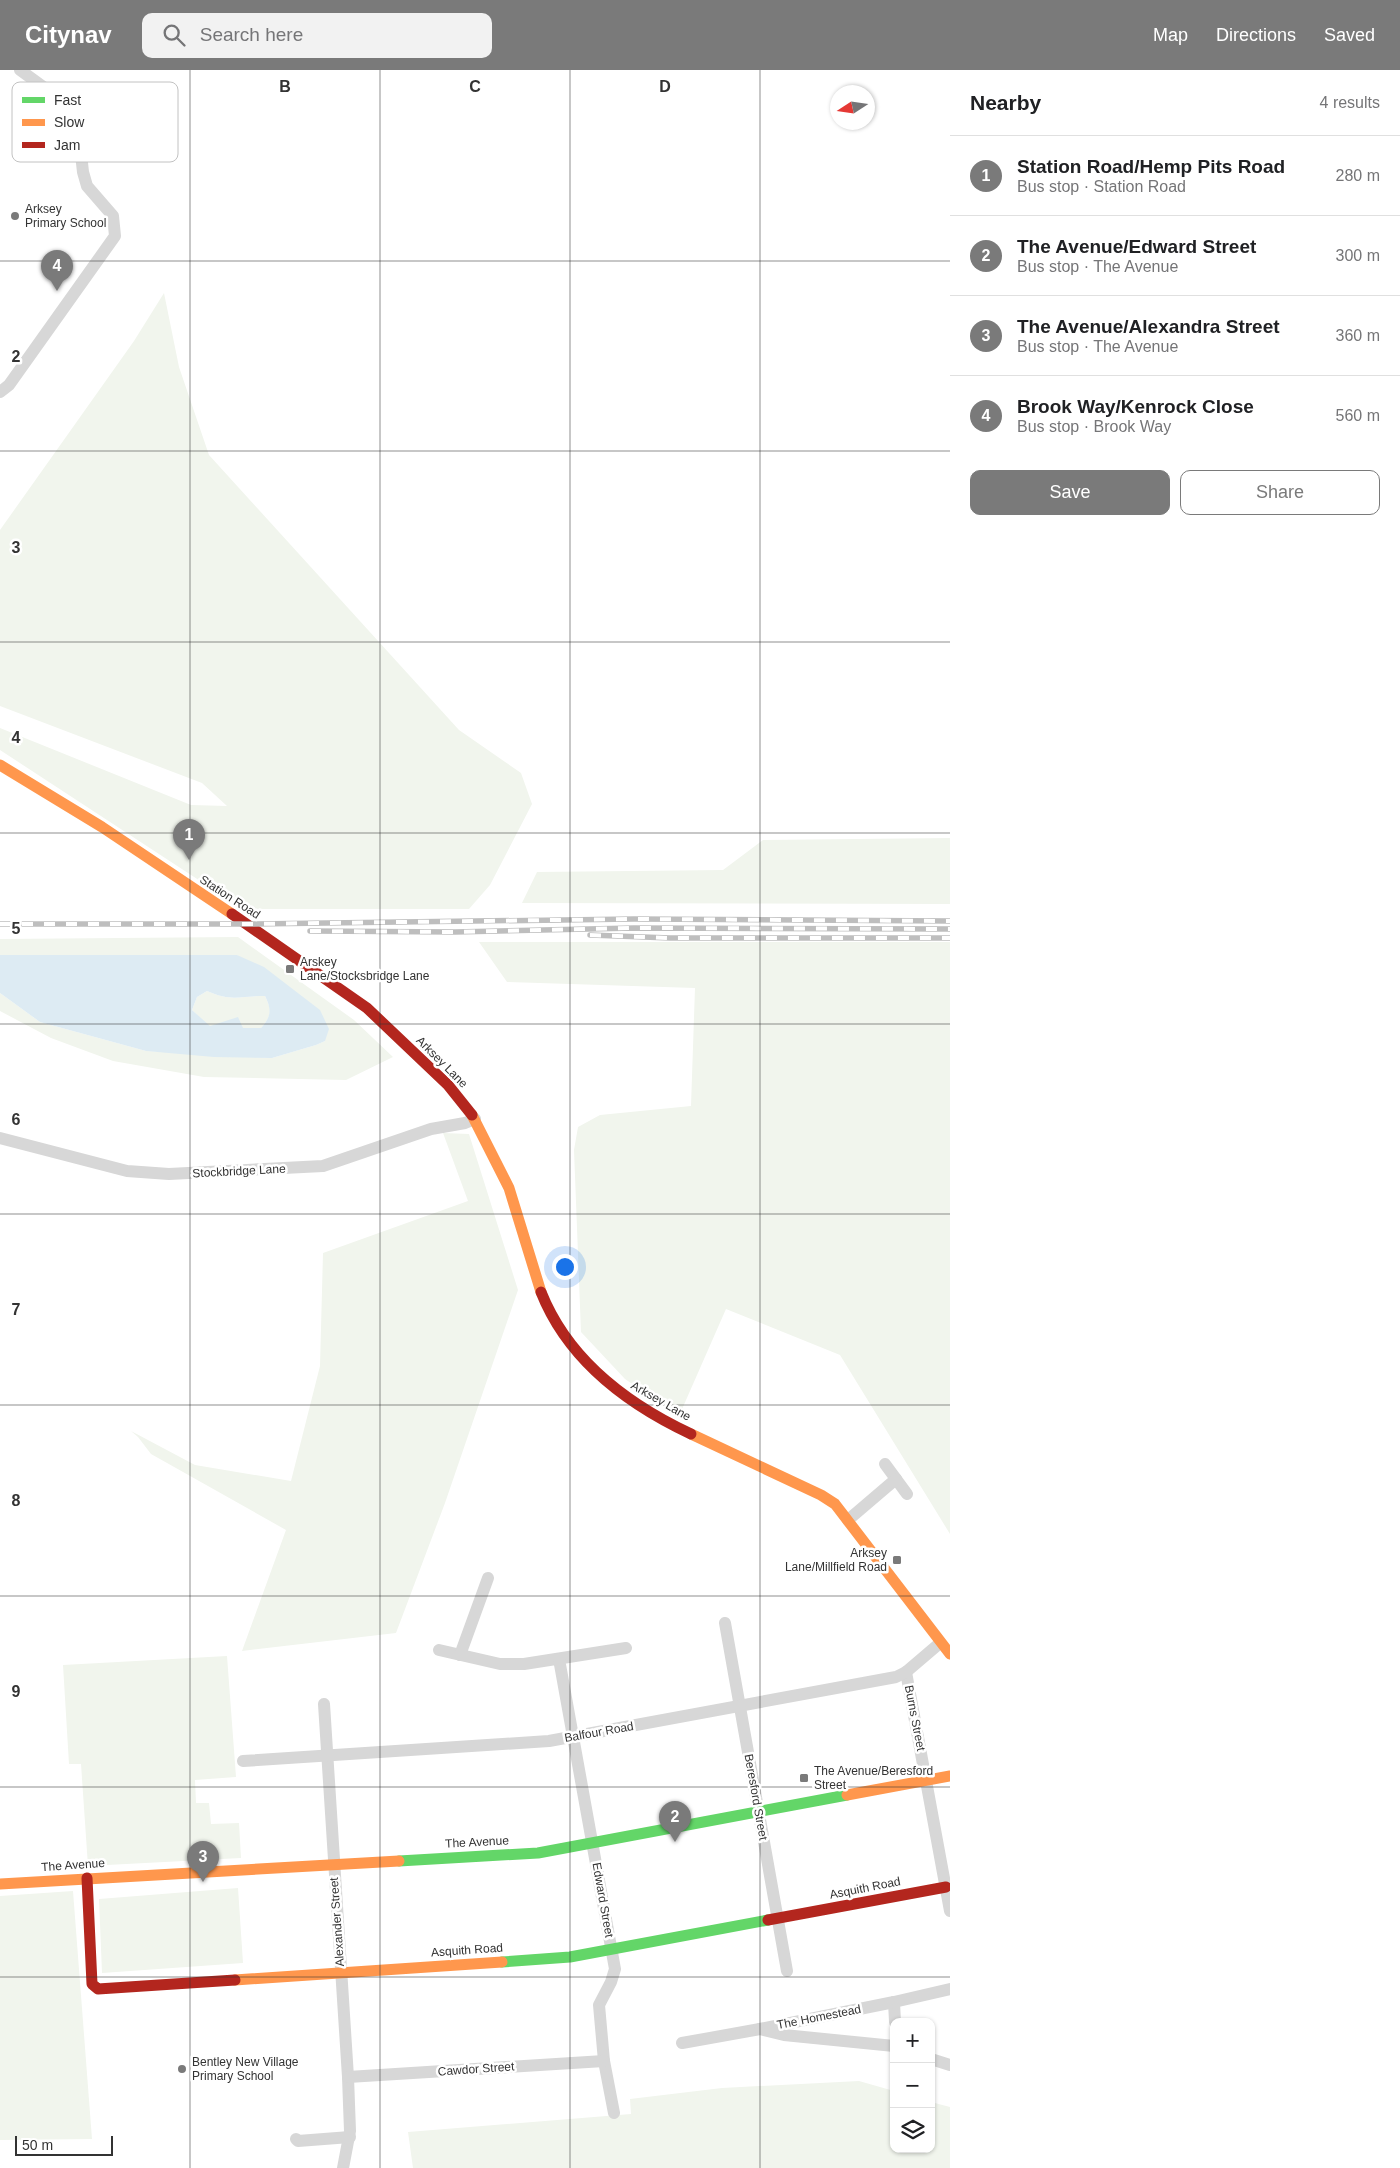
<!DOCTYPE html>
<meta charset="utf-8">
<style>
:root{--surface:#fff;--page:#f2f2f2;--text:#202124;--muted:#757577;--line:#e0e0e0;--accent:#7a7a7a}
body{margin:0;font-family:Arial,sans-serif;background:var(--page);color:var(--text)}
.controls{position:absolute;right:15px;bottom:15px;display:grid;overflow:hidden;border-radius:10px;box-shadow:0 1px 4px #0004}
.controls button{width:45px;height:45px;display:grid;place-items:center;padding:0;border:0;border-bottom:1px solid var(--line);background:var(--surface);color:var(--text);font:25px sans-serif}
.compass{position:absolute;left:830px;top:15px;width:45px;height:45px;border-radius:50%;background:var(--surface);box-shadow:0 1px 4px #0004;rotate:258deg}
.scale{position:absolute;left:15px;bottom:12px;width:98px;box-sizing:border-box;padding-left:5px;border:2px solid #333;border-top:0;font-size:14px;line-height:18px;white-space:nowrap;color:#333;-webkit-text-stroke:4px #fff;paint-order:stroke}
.you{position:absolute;left:564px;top:1196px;width:18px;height:18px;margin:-12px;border:4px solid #fff;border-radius:50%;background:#1a73e8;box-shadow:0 0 0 8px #1a73e833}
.badge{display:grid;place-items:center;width:32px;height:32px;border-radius:50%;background:var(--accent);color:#fff;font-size:16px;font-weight:700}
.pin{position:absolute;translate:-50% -41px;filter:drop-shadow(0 1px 2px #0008)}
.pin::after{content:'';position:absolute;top:26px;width:18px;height:15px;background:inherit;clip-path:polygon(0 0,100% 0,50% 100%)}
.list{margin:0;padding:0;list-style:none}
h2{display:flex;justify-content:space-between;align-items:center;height:65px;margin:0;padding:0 20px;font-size:21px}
h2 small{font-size:16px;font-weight:400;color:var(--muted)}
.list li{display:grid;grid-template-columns:32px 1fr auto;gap:15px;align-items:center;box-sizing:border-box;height:80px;padding:0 20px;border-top:1px solid var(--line)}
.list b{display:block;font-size:19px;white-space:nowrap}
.list p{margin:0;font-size:16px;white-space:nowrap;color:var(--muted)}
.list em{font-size:16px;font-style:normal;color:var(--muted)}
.actions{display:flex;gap:10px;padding:15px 20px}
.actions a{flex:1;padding:11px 0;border:1px solid var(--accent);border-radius:10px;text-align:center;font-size:18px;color:var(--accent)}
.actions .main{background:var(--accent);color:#fff}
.icon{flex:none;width:28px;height:28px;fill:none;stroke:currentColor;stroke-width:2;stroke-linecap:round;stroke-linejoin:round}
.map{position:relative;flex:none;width:950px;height:2098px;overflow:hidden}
header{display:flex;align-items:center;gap:30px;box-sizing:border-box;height:70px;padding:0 25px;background:var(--accent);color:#fff}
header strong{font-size:24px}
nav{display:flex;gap:28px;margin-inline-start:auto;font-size:18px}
.search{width:350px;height:45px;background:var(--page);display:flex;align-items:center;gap:12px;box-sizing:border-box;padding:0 18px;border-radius:10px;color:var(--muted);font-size:19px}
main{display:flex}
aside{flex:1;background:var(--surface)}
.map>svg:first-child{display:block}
</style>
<header>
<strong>Citynav</strong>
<div class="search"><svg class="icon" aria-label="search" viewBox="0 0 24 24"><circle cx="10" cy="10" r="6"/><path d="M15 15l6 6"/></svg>Search here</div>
<nav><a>Map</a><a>Directions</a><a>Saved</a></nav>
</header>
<main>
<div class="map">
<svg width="950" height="2098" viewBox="0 0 950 2098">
<rect width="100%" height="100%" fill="#fff"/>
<g fill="#f1f5ed">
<path d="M164,223L179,297L209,385L459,660L521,703L532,734L490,815L469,839H243L0,680V658L191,735L227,736L202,713L0,636V460L134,271Z"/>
<path d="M950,768V834L522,833L537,802L723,800L763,770Z"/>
<path d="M238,867L354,950L393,987L346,1010L204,1007L113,991L51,968L0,941V923L40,952L146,981L272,988L316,975L325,971L237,885H0V869Z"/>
<path d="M479,872H950V1464L840,1285L726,1239L679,1346L625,1309L581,1262L574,1080L578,1057L600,1045L691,1036L695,918L507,912Z"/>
<path d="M207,921C232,932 239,926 265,926C272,941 272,945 261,958H243L222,953L210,957L192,940L197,927Z"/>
<path d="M443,1063L469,1064L518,1220L445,1433L396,1563L242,1581L286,1460L151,1384L138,1367L131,1361L195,1395L291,1411L320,1296L323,1183L468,1131Z"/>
<path d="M227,1586L236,1707L195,1710L196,1733H209L211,1754L239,1753L241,1788L88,1796L81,1694H69L63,1595Z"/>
<path d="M238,1818L243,1893L102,1903L99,1829Z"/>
<path d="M73,1821L92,2069L0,2070V1826Z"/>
<path d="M859,2011L894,2021V2079H931V2032L950,2037V2098H413L408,2062L631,2044L630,2029L722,2018Z"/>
</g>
<path fill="#ddebf3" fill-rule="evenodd" d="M0,885H237L264,897L320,940L329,959L325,971L316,975L272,988L214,987L146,981L40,952L0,923ZM207,921C232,932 239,926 265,926C272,940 271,947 261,958H243L238,947L210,956L192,940L197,927Z"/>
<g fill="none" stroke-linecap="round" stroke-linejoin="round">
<g stroke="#d7d7d7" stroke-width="12">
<path d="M0,322L9,315L115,166L113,146L87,116L83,102L78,57L64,32L20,0"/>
<path d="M0,1068L127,1101L169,1104L323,1096L431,1059L465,1053L475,1049"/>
<path d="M885,1394L907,1424"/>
<path d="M848,1450L896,1409"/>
<path d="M725,1553L787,1901"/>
<path d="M439,1580L500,1594H524L626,1578"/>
<path d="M460,1585L488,1508"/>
<path d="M559,1589L615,1899L611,1912L599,1935L604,1991L614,2043"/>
<path d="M906,1602L950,1841"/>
<path d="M324,1634L348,2007L350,2061L343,2098"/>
<path d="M243,1691L549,1671L896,1607L906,1602L940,1573"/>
<path d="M894,1932L895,1952"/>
<path d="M682,1973L760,1959"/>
<path d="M894,1976L784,1965L760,1959L894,1932L950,1919"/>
<path d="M931,1989L950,1995"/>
<path d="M348,2007L604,1991"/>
<path d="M296,2069L298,2071L350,2067"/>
</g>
<g stroke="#63d668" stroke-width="11">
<path d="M399,1791L538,1783L847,1725"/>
<path d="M502,1892L570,1887L768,1850"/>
</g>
<g stroke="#ff974d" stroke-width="11">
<path d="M0,695L102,757L232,844"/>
<path d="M472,1045L509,1118L541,1222"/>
<path d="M691,1364L821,1425L835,1434L950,1584"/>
<path d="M847,1725L950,1706"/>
<path d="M0,1814L399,1791"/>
<path d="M235,1910L502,1892"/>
</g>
<g stroke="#b3261e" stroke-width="11">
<path d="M232,844L367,938L448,1015L472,1045"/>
<path d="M541,1222C568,1290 627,1334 691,1364"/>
<path d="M87,1808L92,1914L98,1919L235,1910"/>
<path d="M768,1850L946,1817"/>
</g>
<g stroke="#bebebe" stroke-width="5.5">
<g id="rail">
<path d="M0,854H247L634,849L950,851"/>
<path d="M310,861L455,862L634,858L950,859"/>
<path d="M590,865L670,868H950"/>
</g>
</g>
<use href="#rail" stroke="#fff" stroke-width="4" stroke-dasharray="11" stroke-linecap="butt"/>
</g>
<path fill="none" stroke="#333" stroke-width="1" stroke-opacity="0.55" d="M190,0V2098M380,0V2098M570,0V2098M760,0V2098M0,191H950M0,381H950M0,572H950M0,763H950M0,954H950M0,1144H950M0,1335H950M0,1526H950M0,1717H950M0,1907H950"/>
<g fill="#7a7a7a" stroke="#fff" stroke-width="2">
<circle cx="15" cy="146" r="5"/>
<rect x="285" y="894" width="10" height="10" rx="2.5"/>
<rect x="892" y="1485" width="10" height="10" rx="2.5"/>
<rect x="799" y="1703" width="10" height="10" rx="2.5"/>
<circle cx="182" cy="1999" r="5"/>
</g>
<g text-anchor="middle" stroke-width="5" stroke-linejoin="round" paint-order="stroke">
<g font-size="12" fill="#333" stroke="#fff" text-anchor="start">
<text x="25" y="143">Arksey<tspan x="25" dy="14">Primary School</tspan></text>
<text x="300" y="896">Arskey<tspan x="300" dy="14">Lane/Stocksbridge Lane</tspan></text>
<text x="887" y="1487" text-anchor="end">Arksey<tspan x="887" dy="14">Lane/Millfield Road</tspan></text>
<text x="814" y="1705">The Avenue/Beresford<tspan x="814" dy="14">Street</tspan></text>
<text x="192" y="1996">Bentley New Village<tspan x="192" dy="14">Primary School</tspan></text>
</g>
<g font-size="12" fill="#333" stroke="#fff">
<text transform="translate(230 827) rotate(33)" y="4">Station Road</text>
<text transform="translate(442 992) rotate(45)" y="4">Arksey Lane</text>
<text transform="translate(239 1101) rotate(-3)" y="4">Stockbridge Lane</text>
<text transform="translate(661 1331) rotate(30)" y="4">Arksey Lane</text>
<text transform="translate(915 1648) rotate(79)" y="4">Burns Street</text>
<text transform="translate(599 1662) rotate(-10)" y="4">Balfour Road</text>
<text transform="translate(756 1727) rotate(80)" y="4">Beresford Street</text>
<text transform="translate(477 1772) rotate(-3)" y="4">The Avenue</text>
<text transform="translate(73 1795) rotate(-4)" y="4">The Avenue</text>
<text transform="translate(865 1818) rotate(-11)" y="4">Asquith Road</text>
<text transform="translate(603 1830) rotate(80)" y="4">Edward Street</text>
<text transform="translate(337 1852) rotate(-94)" y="4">Alexander Street</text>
<text transform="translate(467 1880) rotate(-4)" y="4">Asquith Road</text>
<text transform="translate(819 1947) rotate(-11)" y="4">The Homestead</text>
<text transform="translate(476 1999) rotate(-4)" y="4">Cawdor Street</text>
</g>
</g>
<rect x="12" y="12" width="166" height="80" rx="8" fill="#fff" stroke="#c2c2c2" stroke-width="1"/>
<rect x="22" y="27" width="23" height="6" fill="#63d668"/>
<rect x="22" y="49" width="23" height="7" fill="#ff974d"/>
<rect x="22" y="72" width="23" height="6" fill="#b3261e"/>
<g font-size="14" fill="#333">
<text x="54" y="35">Fast</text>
<text x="54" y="57">Slow</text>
<text x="54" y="80">Jam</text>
</g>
<g font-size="16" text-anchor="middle" font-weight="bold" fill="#333" stroke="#fff" stroke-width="5" stroke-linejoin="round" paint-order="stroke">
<text x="285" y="22">B</text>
<text x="475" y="22">C</text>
<text x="665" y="22">D</text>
<text x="16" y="292">2</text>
<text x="16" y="483">3</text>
<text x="16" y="673">4</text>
<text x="16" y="864">5</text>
<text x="16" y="1055">6</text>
<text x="16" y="1245">7</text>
<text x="16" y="1436">8</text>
<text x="16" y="1627">9</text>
</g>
</svg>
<div class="controls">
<button>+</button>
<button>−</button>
<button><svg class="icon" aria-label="layers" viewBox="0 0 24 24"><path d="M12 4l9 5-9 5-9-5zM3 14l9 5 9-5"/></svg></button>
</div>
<svg class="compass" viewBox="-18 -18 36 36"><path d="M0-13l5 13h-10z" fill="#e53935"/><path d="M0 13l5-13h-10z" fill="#757577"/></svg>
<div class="scale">50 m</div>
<div class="you"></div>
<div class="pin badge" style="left:189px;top:790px">1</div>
<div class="pin badge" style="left:675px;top:1772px">2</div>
<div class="pin badge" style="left:203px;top:1812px">3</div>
<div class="pin badge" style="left:57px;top:221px">4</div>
</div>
<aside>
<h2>Nearby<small>4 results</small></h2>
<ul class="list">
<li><span class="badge">1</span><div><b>Station Road/Hemp Pits Road</b><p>Bus stop · Station Road</p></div><em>280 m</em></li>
<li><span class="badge">2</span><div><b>The Avenue/Edward Street</b><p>Bus stop · The Avenue</p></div><em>300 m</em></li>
<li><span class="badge">3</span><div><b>The Avenue/Alexandra Street</b><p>Bus stop · The Avenue</p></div><em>360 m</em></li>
<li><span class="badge">4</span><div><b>Brook Way/Kenrock Close</b><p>Bus stop · Brook Way</p></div><em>560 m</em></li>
</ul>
<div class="actions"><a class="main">Save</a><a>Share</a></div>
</aside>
</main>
